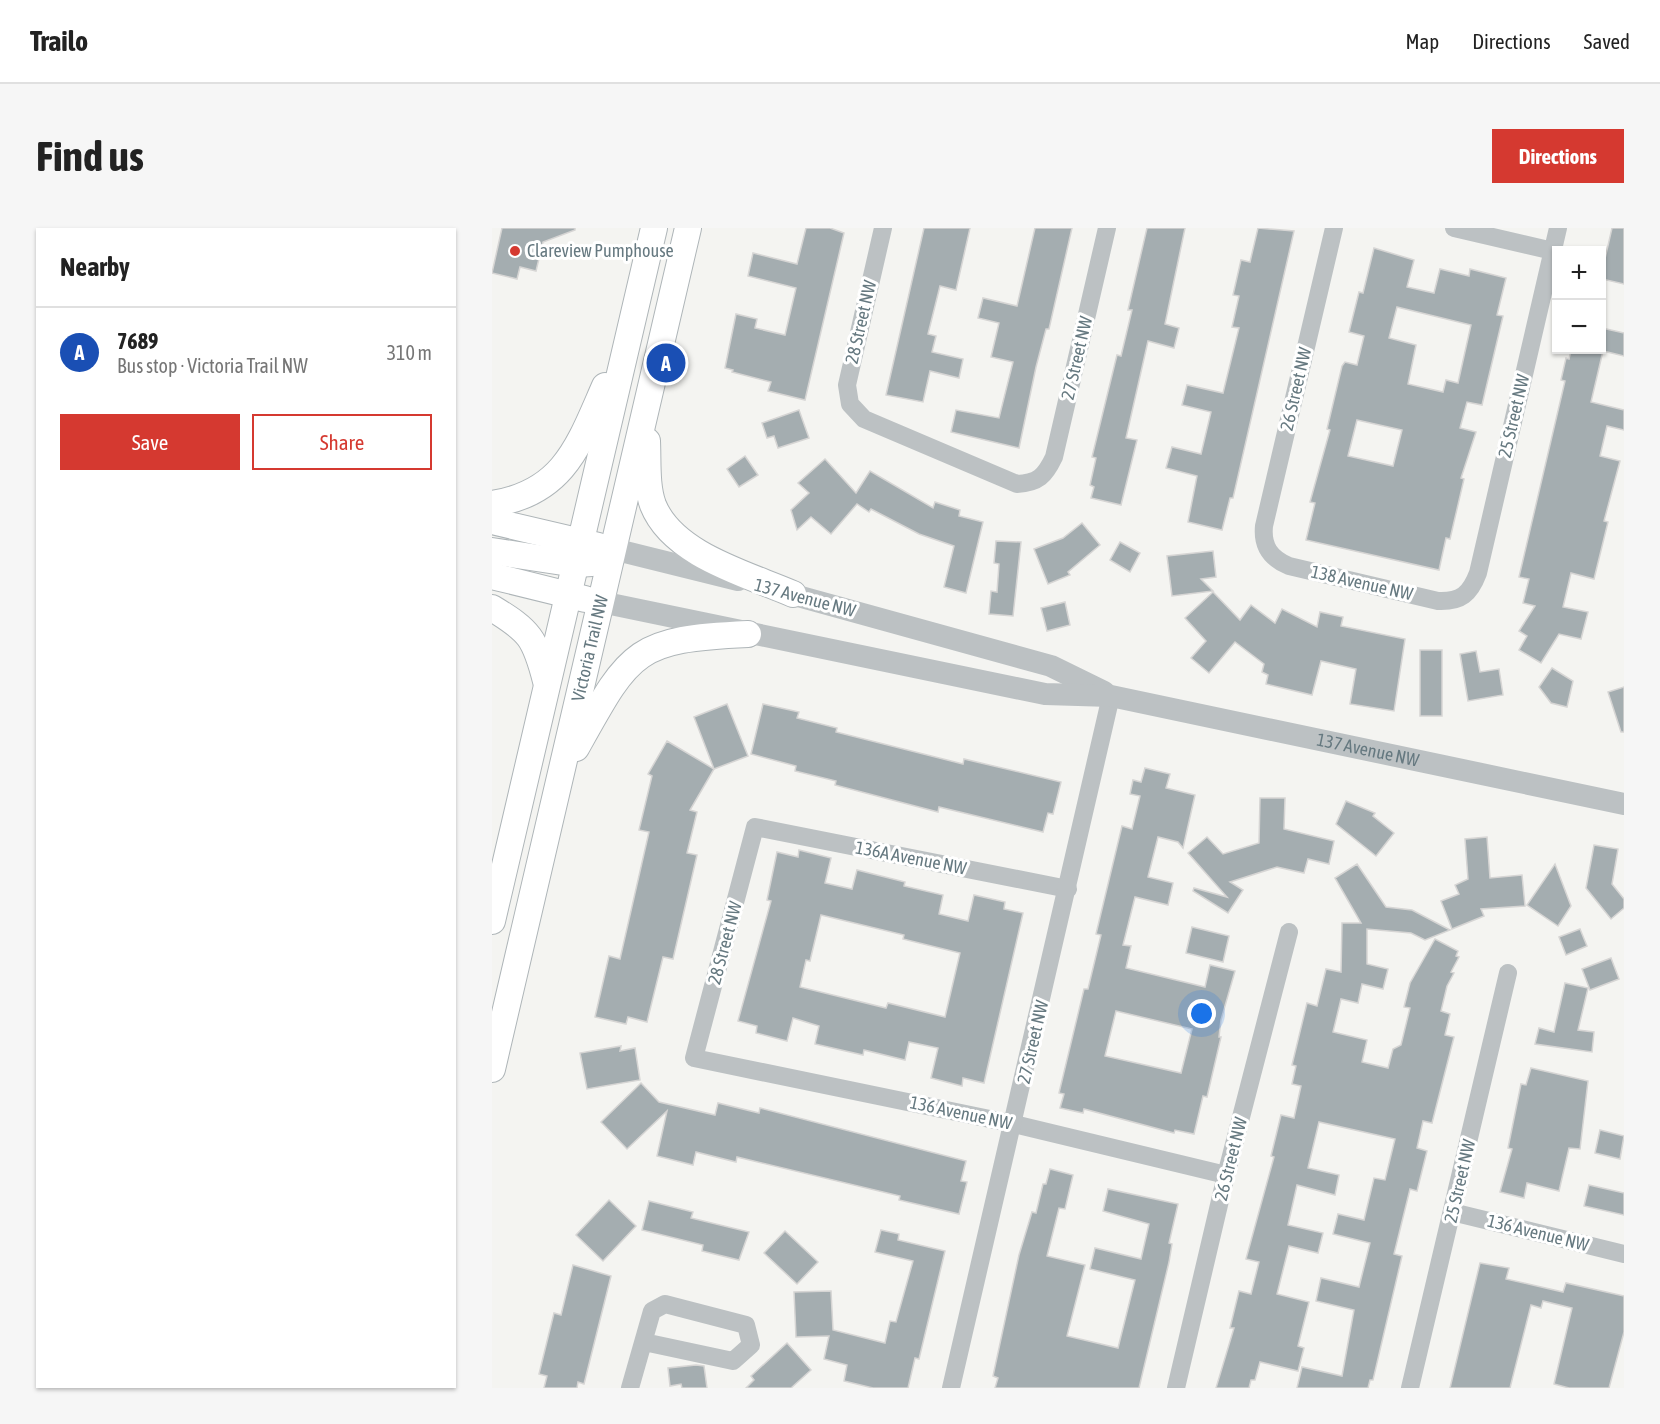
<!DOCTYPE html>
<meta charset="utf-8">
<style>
:root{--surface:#fff;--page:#f6f6f6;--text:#222;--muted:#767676;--line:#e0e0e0;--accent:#d53930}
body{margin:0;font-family:"Asap Condensed",sans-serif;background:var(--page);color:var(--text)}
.controls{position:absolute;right:18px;top:18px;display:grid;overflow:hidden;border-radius:0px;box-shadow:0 2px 4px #0004}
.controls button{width:54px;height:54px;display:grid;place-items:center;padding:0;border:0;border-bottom:2px solid var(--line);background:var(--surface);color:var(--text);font:30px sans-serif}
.you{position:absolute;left:710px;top:786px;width:21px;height:21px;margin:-15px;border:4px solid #fff;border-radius:50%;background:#1a73e8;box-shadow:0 0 0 9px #1a73e833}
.badge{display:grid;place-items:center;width:39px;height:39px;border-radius:50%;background:var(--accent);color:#fff;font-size:20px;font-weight:700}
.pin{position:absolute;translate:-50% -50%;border:3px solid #fff;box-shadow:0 2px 6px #0006}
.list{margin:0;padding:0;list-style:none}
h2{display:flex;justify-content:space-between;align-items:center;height:78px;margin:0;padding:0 24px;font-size:26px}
h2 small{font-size:20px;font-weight:400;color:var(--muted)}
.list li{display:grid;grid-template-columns:39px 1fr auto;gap:18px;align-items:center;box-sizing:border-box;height:90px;padding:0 24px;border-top:2px solid var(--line)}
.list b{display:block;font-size:22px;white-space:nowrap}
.list p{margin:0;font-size:20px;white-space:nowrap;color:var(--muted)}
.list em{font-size:20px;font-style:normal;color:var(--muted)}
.actions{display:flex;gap:12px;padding:18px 24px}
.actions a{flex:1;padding:14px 0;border:2px solid var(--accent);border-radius:0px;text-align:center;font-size:21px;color:var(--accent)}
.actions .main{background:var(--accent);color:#fff}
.map{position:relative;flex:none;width:1132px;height:1160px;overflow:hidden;border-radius:0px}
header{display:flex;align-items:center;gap:36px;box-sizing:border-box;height:84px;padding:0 30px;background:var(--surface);border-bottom:2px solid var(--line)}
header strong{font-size:28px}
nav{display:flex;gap:33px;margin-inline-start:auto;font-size:21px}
.intro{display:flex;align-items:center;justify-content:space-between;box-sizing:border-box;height:144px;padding:0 36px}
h1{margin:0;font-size:42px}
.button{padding:15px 27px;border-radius:0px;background:var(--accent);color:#fff;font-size:21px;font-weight:700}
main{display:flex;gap:36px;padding:0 36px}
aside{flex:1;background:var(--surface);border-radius:0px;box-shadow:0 2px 4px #0004}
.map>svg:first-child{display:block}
</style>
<header>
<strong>Trailo</strong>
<nav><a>Map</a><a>Directions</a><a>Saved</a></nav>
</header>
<div class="intro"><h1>Find us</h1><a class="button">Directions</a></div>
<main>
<aside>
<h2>Nearby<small></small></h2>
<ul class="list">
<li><span class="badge" style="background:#1a4fb4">A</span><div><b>7689</b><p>Bus stop · Victoria Trail NW</p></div><em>310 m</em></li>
</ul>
<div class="actions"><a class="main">Save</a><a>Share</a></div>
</aside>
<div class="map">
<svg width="1132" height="1160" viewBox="0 0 1132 1160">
<rect width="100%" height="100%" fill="#f4f4f1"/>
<g fill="#a4adb0" stroke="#d6d5d4" stroke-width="1.5" fill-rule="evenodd">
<path d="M10,0H83V2L51,14L44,43L28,39L25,51L0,45Z"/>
<path d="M314,0H338L352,5L313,172L276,163L279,154L240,144L241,142L233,140L244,86L265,91L263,100L293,107L304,60L256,48L261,25L305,36Z"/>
<path d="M432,0H478L464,62L448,58L436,106L444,108L440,124L471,131L467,150L438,143L431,174L394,167Z"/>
<path d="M543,0H580L557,101H554L544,139L527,220L459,204L464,182L507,190L521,134L499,129L507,95L486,90L491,70L525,78Z"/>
<path d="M655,0H693L673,96L687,100L682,120L656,113L634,210L645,212L629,277L599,270L602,259L598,257L604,230L600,229L625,127L629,128L640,82H636Z"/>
<path d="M766,0L802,3L741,270H738L730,302L696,294L705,248L674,240L680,219L709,226L719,184L690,177L695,157L731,165L747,100L740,99L747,68L741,67L749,32L758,34Z"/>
<path d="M1120,0H1132V56L1110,51V34L1112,35Z"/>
<path d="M882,20L922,32L915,59L942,65L948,41L977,48L978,41L1014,50L1005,87L1011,88L990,177L975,174L968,200L984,204L969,250L972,251L958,311L954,310L947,342L814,312L823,275L818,274L838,202L835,201L850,138L853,134L865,137L872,108L857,104L867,64L871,65ZM905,79L979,97L966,155L954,152L951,164L916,156L924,117L897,110ZM865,192L910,202L901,238L856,228Z"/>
<path d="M1110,100L1132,105V128L1111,123L1099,174L1132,182V202L1115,198L1108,228L1128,233L1112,293L1116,294L1102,351L1079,345L1071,379L1096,384L1089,411L1067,406L1049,435L1027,422L1035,408L1027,403L1043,378L1031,375L1037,351L1027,349L1073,153L1069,152L1074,130L1077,131L1079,122H1110Z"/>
<path d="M307,182L317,210L286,220L282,208L275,210L270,195Z"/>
<path d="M253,228L266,247L247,259L235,241Z"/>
<path d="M333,231L364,265L378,243L441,280L443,274L468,282L467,288L491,294L474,365L452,359L462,318L427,306L379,281L377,284L365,276L339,306L319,289L305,302L299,282L317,265L306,255Z"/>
<path d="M590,295L608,317L576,344L578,347L556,356L542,321L571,310Z"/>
<path d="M504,313L529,314L521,388L497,386L499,363L505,364L507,336L502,335Z"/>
<path d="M628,314L648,325L638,344L618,332Z"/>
<path d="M721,323L724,349L709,351L721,363L680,368L675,328Z"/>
<path d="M721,364L748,392L759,377L783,395L790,381L825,399L828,384L851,389L849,398L913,411L902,483L858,476L864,441L829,433L820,467L774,456L776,447L770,444L772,436L743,414L717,445L699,430L714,413L693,390Z"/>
<path d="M573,374L578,397L555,403L549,380Z"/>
<rect x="928" y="422" width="22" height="66"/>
<path d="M984,423L988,444L1007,441L1011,467L976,473L968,426Z"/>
<path d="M1060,440L1081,453L1075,479L1059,475L1047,459Z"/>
<path d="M1132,459V504H1129L1116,464Z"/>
<path d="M235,476L256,528L222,541L202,489Z"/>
<path d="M271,476L307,484L305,490L345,500L344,504L471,536L472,531L569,554L561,586L556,585L551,604L447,579L446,584L343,557L344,553L303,543L304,538L259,526Z"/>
<path d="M175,513L222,541L198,582L205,584L195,625L205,627L181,731L171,729L155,794L136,789L134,796L103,789L117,728L128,731L157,604L147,602L160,548L156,546Z"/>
<path d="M653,540L678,546L674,560L703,567L691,620L686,614L666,609L656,649L681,655L676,677L643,669L631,717L639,718L634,740L713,759L718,737L743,743L729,792L727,809H729L715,869L711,868L702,906L683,902L682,905L592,881L591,885L568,880L572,866L567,865L592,761H596L609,707L604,706L630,598L640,601L648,568L638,566L641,552L649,554ZM624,783L700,801L689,845L613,828Z"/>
<path d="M768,570H793L792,601L842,613L837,636L816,631L812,645L785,639L738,654L751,662L736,685L701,663L702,660L735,669L696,625L715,609L731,626L767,615Z"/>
<path d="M854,573L883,585L881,588L902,605L884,628L844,596Z"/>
<path d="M995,609L998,650L1030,647L1033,678L989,681L992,688L960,701L949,673L967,666L963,657L976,651L973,611Z"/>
<path d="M1102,617L1126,621L1120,656L1132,671V680L1119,691L1094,660Z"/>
<path d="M307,622L339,630L333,655L360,661L365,642L413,654L412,658L451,667L447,686L476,693L482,667L513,674L512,681L531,685L492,855L471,850L470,858L439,850L446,820L417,814L413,832L372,822L371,827L323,816L327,798L301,790L295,813L264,805L265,798L246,793L279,673L275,672L285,624L306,629ZM329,687L412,707L411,711L468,725L453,789L396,775L394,780L308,759L314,732L318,733Z"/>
<path d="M865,636L894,679L920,682L958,702L933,712L919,705L875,701V736L896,741L891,761L870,756L866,775L849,771L841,804L875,812L870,834L896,840L901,821L909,817L918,780L912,779L918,755L943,711L966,723L964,728L967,729L959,744L962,745L955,758L949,783L958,786L953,807L962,809L940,895L931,893L925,920L935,923L925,963L918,961L902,1026L910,1028L881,1152H878L876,1160H805L810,1139L850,1148L862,1082L824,1073L829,1050L867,1059L878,1015L841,1006L846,986L872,992L882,950L893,952L903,911L827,894L816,940L847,947L843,967L805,957L796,997L831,1005L826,1025L797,1018L785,1066L817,1074L806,1118L812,1120L806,1143L768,1134L763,1152H759L757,1160H724L742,1100H738L747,1063L759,1066L767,1034L754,1031L782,929L779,928L789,887L802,890L809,858L800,856L804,838L800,837L815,775L825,778L834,741L849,744L850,695H869L843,650Z"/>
<path d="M1063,636L1079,678L1066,698L1035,677Z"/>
<path d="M700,699L737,708L731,734L694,725Z"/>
<path d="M1088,701L1095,718L1074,727L1067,709Z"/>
<path d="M1119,730L1127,751L1098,762L1090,741Z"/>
<path d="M1073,755L1096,760L1086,802L1102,804L1100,824L1043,816L1047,800L1062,804Z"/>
<path d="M129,818L128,823L143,820L148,852L95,861L88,825Z"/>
<path d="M1039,840L1096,853L1088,921L1077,920L1067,963L1035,955L1032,970L1008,964L1020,921L1016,920L1029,856L1034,857Z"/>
<path d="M149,855L167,874L223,887L226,875L267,885L268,880L474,933L469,953L475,954L467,986L407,972L408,968L245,929L244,934L204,924L201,937L165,928L175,883L135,921L109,894Z"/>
<path d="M1108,902L1132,908L1128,931L1103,925Z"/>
<path d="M558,941L581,947L573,981L567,980L555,1028L593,1037L575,1108L626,1120L643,1052L598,1041L603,1020L649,1031L657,996L611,983L616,961L686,976L677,1015L680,1016L677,1034L647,1160H503L506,1150L501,1148L527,1027L540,984L544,985L551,956H554Z"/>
<path d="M1097,957L1132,965V987L1092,978Z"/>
<path d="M117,972L144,998L111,1033L84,1007Z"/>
<path d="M157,973L201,984L199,990L257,1004L247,1032L210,1023L211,1017L150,1002Z"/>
<path d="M389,1002L407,1006L406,1012L453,1023L427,1131L423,1130L416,1160H381L352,1153L355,1137L332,1131L337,1108L304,1109L302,1064L339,1063L341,1102L393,1115L398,1093L404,1094L421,1033L383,1024Z"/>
<path d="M293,1003L326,1034L305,1056L272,1025Z"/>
<path d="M988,1035L1017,1040L1014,1051L1071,1064L1074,1055L1132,1068V1104L1117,1160H1077L1062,1156L1080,1080L1051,1073L1049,1080L1039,1077L1018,1160H958Z"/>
<path d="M81,1037L119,1048L92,1156L86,1154L85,1160H52L55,1148L47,1146L62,1085L69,1087Z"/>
<path d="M295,1115L319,1142L299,1160H254L262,1152L259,1148Z"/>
<path d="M204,1137L212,1138L215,1160H190L189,1156L178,1158L176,1140Z"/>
</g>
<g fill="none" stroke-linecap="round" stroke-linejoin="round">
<g stroke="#aeb5b8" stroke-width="28">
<g id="secondary">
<path d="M155,213C156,234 154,258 161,277C181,327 255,346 301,366"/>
<path d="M0,276C72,265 87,217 113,158"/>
<path d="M0,293L106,318"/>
<path d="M0,323L84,336L100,335"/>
<path d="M0,348L93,371"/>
<path d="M0,380C38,403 43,410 54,453"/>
<path d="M84,520C138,423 142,411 256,406"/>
<path d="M0,693L162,0"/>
<path id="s2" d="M0,841L196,0"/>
</g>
</g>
<g stroke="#bcc1c3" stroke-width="18">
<path d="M391,0L355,157L358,176L372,191L525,256C546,255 553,248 562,229L615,0"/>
<path d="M842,0L772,298C770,318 778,330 797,338L946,373C969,374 978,366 986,345L1066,0"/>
<path d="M962,0L1061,23"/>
<path d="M576,661L263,599L202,830L522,896L734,947"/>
<path d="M960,984L1132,1026"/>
<path d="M138,1160L160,1083L173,1076L254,1097L259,1117L241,1133L152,1114"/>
<path d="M459,1160L619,468"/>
<path d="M684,1160L734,947L797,704"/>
<path d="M918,1160L1016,745"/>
</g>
<g stroke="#bcc1c3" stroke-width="22">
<path d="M121,321L246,352"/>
<path d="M284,362L559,438L612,464"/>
<path id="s1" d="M109,374L553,466L619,468L1132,576"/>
</g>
<use href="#secondary" stroke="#fff" stroke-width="26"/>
</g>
<circle fill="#d53930" stroke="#fff" stroke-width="2" cx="23" cy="23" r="6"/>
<g text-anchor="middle" stroke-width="6" stroke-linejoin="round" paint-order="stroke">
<g font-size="18" fill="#667980" stroke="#fff" text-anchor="start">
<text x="35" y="29">Clareview Pumphouse</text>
</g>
<g font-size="18" fill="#667980" stroke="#fff">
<text transform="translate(369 94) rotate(-77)" y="6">28 Street NW</text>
<text transform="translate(585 130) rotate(-77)" y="6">27 Street NW</text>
<text transform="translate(804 161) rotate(-77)" y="6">26 Street NW</text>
<text transform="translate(1022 188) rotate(-77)" y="6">25 Street NW</text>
<text transform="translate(870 355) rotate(13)" y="6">138 Avenue NW</text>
<text transform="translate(313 370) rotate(15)" y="6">137 Avenue NW</text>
<text dy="6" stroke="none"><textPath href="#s2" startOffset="432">Victoria Trail NW</textPath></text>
<text dy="6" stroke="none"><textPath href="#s1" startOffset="782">137 Avenue NW</textPath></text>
<text transform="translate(419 630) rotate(11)" y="6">136A Avenue NW</text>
<text transform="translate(233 715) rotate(-75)" y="6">28 Street NW</text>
<text transform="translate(541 814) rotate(-77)" y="6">27 Street NW</text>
<text transform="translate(469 885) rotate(12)" y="6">136 Avenue NW</text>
<text transform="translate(739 931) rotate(-76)" y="6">26 Street NW</text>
<text transform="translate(968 953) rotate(-77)" y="6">25 Street NW</text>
<text transform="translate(1046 1005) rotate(14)" y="6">136 Avenue NW</text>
</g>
</g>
</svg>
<div class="controls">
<button>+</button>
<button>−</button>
</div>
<div class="you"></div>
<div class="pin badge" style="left:174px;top:135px;background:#1a4fb4">A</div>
</div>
</main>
